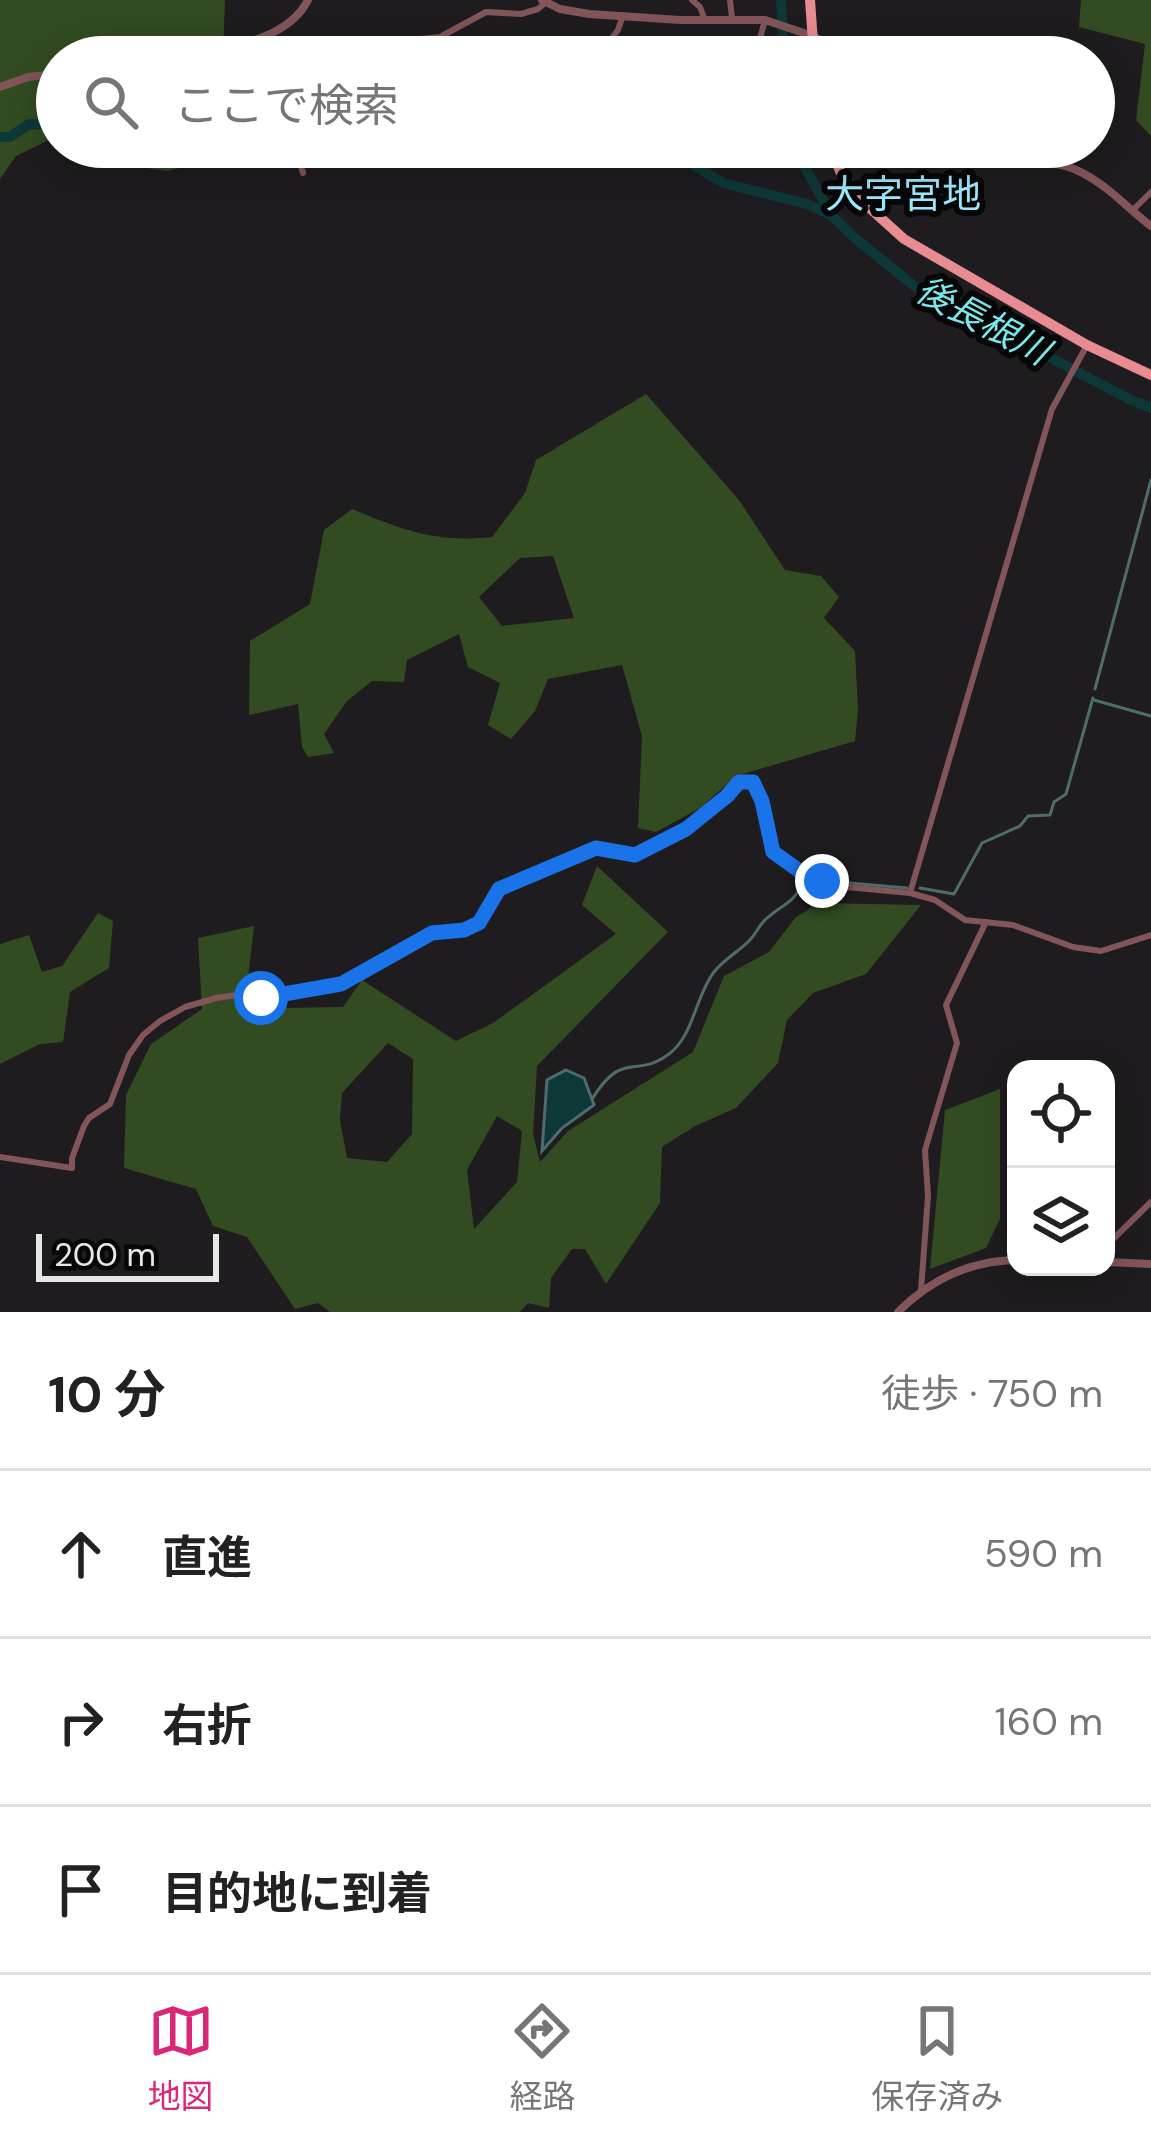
<!DOCTYPE html>
<html lang="ja">
<meta charset="utf-8">
<style>
:root{--surface:#fff;--page:#f2f2f2;--text:#222;--muted:#767676;--line:#e0e0e0;--accent:#db2777}
body{margin:0;font-family:"DM Sans","Noto Sans JP",sans-serif;background:var(--page);color:var(--text)}
.controls{position:absolute;right:36px;bottom:36px;display:grid;overflow:hidden;border-radius:24px;box-shadow:0 6px 30px #0003}
.controls button{width:108px;height:108px;display:grid;place-items:center;padding:0;border:0;border-bottom:3px solid var(--line);background:var(--surface);color:var(--text);font:60px sans-serif}
.scale{position:absolute;left:36px;bottom:30px;width:183px;box-sizing:border-box;padding-left:12px;border:6px solid #e8e7e8;border-top:0;font-size:33px;line-height:42px;white-space:nowrap;color:#e8e7e8;-webkit-text-stroke:9px #080708;paint-order:stroke}
.stop{position:absolute;width:36px;height:36px;margin:-27px;border:9px solid #1a73e8;border-radius:50%;background:#fff}
.stop.end{background:#1a73e8;border-color:#fff;box-shadow:0 3px 12px #0008}
.list{margin:0;padding:0;list-style:none}
h2{display:flex;justify-content:space-between;align-items:center;height:156px;margin:0;padding:0 48px;font-size:51px}
h2 small{font-size:39px;font-weight:400;color:var(--muted)}
.list li{display:grid;grid-template-columns:78px 1fr auto;gap:36px;align-items:center;box-sizing:border-box;height:168px;padding:0 48px;border-top:3px solid var(--line)}
.list b{display:block;font-size:45px;white-space:nowrap}
.list em{font-size:39px;font-style:normal;color:var(--muted)}
.icon{flex:none;width:66px;height:66px;fill:none;stroke:currentColor;stroke-width:2;stroke-linecap:round;stroke-linejoin:round}
.map{position:relative;flex:none;width:1151px;height:1312px;overflow:hidden}
.search{position:absolute;background:var(--surface);box-shadow:0 6px 30px #0003;left:36px;right:36px;top:36px;height:132px;display:flex;align-items:center;gap:30px;box-sizing:border-box;padding:0 42px;border-radius:66px;color:var(--muted);font-size:45px}
.sheet{height:660px;background:var(--surface)}
nav{display:flex;justify-content:space-around;align-items:center;box-sizing:border-box;height:168px;border-top:3px solid var(--line);background:var(--surface);font-size:33px;color:var(--muted)}
nav a{display:grid;justify-items:center;gap:6px}
nav .on{color:var(--accent)}
.map>svg:first-child{display:block}
</style>
<div class="map">
<svg width="1151" height="1312" viewBox="0 0 1151 1312">
<rect width="100%" height="100%" fill="#1e1c1e"/>
<g fill="#324b21" fill-rule="evenodd">
<path d="M0,0H225L223,57H57V139L53,138L16,156L0,179Z"/>
<path d="M1081,0H1151V136L1136,120L1145,44L1079,27Z"/>
<path d="M72,147H235L225,157L167,171L101,161Z"/>
<path d="M646,394L739,500L785,570L821,576L839,597L824,618L855,651L858,709L855,741L736,776L700,808L656,832L638,828L642,736L622,665L548,679L535,711L511,739L488,725L500,683L468,667L459,634L407,660L404,682L372,681L347,701L324,734L334,753L308,757L302,747L298,704L249,715L250,641L310,604L324,530L352,509C403,530 435,543 492,537L525,493L536,460ZM553,556L574,618L502,626L479,597L520,558Z"/>
<path d="M597,866L668,932L537,1066L533,1134L540,1162L568,1131L693,1052L724,976L769,952L796,917L819,903L921,905L866,974L813,993L787,1020L778,1063L736,1108L695,1126L662,1147L660,1203L606,1284L585,1249H572L551,1278L549,1308L528,1303L520,1312H330L318,1303L295,1309L247,1237L213,1226L196,1189L124,1168L126,1095L151,1044L202,1009L198,938L254,926L247,988L255,1005L281,1008L343,1007L362,980L456,1041L493,1023L616,934L582,905ZM388,1043L413,1059L412,1134L387,1162L347,1158L340,1120L342,1093ZM497,1116L522,1131L517,1182L474,1229L467,1170Z"/>
<path d="M98,913L113,921L109,968L70,992L63,1042L40,1044L0,1064V944L29,935L42,972L62,966Z"/>
<path d="M1000,1089V1219L986,1248L930,1269L945,1110Z"/>
</g>
<path fill="#0e3737" stroke="#4f6c6c" stroke-width="3" d="M566,1070L584,1078L594,1105L562,1128L542,1151L547,1080Z"/>
<g fill="none" stroke-linecap="round" stroke-linejoin="round">
<g stroke="#4f6c6c" stroke-width="3">
<path d="M0,137H2"/>
<path d="M1095,689L1151,480"/>
<path d="M1094,700L1151,716"/>
<path d="M809,871L823,878"/>
<path d="M838,882L907,888"/>
<path d="M920,888L954,894L982,843L1020,826L1028,816L1050,815L1054,802L1066,794L1093,698"/>
<path d="M592,1099C624,1048 634,1080 669,1054C694,1035 695,997 714,972C724,959 738,952 749,941C756,934 759,925 766,919C786,901 792,906 805,879"/>
</g>
<g stroke="#0e3737" stroke-width="10">
<path d="M781,0L784,57"/>
<path d="M2,137H10L29,124L47,125L57,115"/>
<path d="M268,147L280,153L291,149"/>
<path d="M599,147L619,153L651,147L666,148L723,183L807,204L829,214"/>
<path d="M796,147L803,164L832,216L855,238L914,286L1129,399L1151,408"/>
</g>
<g stroke="#825558" stroke-width="6">
<path d="M692,0L700,7L705,20"/>
<path d="M730,0L732,18"/>
<path d="M281,57L349,46L440,37L486,12L521,14L538,9L545,3"/>
<path d="M615,57L605,47L618,30L623,15"/>
<path d="M755,57L765,20"/>
<path d="M295,147L303,173"/>
<path d="M1132,211L1151,192"/>
<path d="M910,893L1052,409L1087,345"/>
<path d="M0,1157L72,1168V1158L84,1126L89,1118L110,1104L129,1055L143,1035L160,1021L185,1007L216,998L236,995L261,998L341,984L432,933L464,930L479,923L499,889L595,848L635,855L672,837L686,829L727,796L739,782H753L762,801L773,852L808,877L846,887L910,893L935,900L965,920L1013,925L1073,947L1101,951L1151,935"/>
<path d="M1106,1246L1151,1202"/>
<path d="M921,1290L928,1196L925,1150L957,1043L946,1005L986,922"/>
</g>
<g stroke="#825558" stroke-width="8">
<path d="M542,0L560,9L589,14L680,20H765L813,36L850,57"/>
<path d="M202,57C239,43 289,38 308,0"/>
<path d="M0,87L28,77L57,74"/>
<path d="M1002,147C1025,164 1049,159 1074,169C1105,182 1126,207 1151,226"/>
<path d="M1106,1262L1151,1264"/>
<path d="M898,1312C931,1279 969,1261 1016,1260"/>
</g>
<g stroke="#e88c93" stroke-width="10">
<path d="M810,0L814,57"/>
<path d="M830,147L840,171L863,202L904,239L1087,345L1151,375"/>
</g>
</g>
<g fill="none" stroke-linecap="round" stroke-linejoin="round">
<path stroke="#1a73e8" stroke-width="15" d="M261,998L341,984L432,933L464,930L479,923L499,889L596,848L635,855L686,829L727,796L739,782H753L762,801L773,852L808,877L822,881"/>
</g>
<g text-anchor="middle" stroke-width="12" stroke-linejoin="round" paint-order="stroke">
<g font-size="36" font-style="italic" fill="#79e9eb" stroke="#080708">
<text transform="translate(983 320) rotate(28)" y="13">後長根川</text>
</g>
<g font-size="39" fill="#9de7fe" stroke="#080708">
<text x="903" y="208">大字宮地</text>
</g>
</g>
</svg>
<div class="controls">
<button><svg class="icon" aria-label="locate" viewBox="0 0 24 24"><circle cx="12" cy="12" r="6"/><path d="M12 2v4M12 18v4M2 12h4M18 12h4"/></svg></button>
<button><svg class="icon" aria-label="layers" viewBox="0 0 24 24"><path d="M12 4l9 5-9 5-9-5zM3 14l9 5 9-5"/></svg></button>
</div>
<div class="scale">200 m</div>
<div class="stop" style="left:261px;top:998px"></div>
<div class="stop end" style="left:822px;top:881px"></div>
<div class="search"><svg class="icon" aria-label="search" viewBox="0 0 24 24"><circle cx="10" cy="10" r="6"/><path d="M15 15l6 6"/></svg>ここで検索</div>
</div>
<section class="sheet">
<h2>10 分<small>徒歩 · 750 m</small></h2>
<ul class="list">
<li><svg class="icon" aria-label="ahead" viewBox="0 0 24 24"><path d="M12 20V5M6 11l6-6 6 6"/></svg><div><b>直進</b></div><em>590 m</em></li>
<li><svg class="icon" aria-label="right" viewBox="0 0 24 24"><path d="M7 20v-9h11M14 6l5 5-5 5"/></svg><div><b>右折</b></div><em>160 m</em></li>
<li><svg class="icon" aria-label="arrive" viewBox="0 0 24 24"><path d="M6 21V4h12l-3 4 3 4H6"/></svg><div><b>目的地に到着</b></div></li>
</ul>
</section>
<nav>
<a class="on"><svg class="icon" aria-label="map" viewBox="0 0 24 24"><path d="M3 6l6-2 6 2 6-2v14l-6 2-6-2-6 2zM9 4v14M15 6v14"/></svg>地図</a>
<a><svg class="icon" aria-label="directions" viewBox="0 0 24 24"><path d="M12 3l9 9-9 9-9-9zM9 14v-3h6M13 9l2 2-2 2"/></svg>経路</a>
<a><svg class="icon" aria-label="saved" viewBox="0 0 24 24"><path d="M7 4h10v16l-5-4-5 4z"/></svg>保存済み</a>
</nav>
